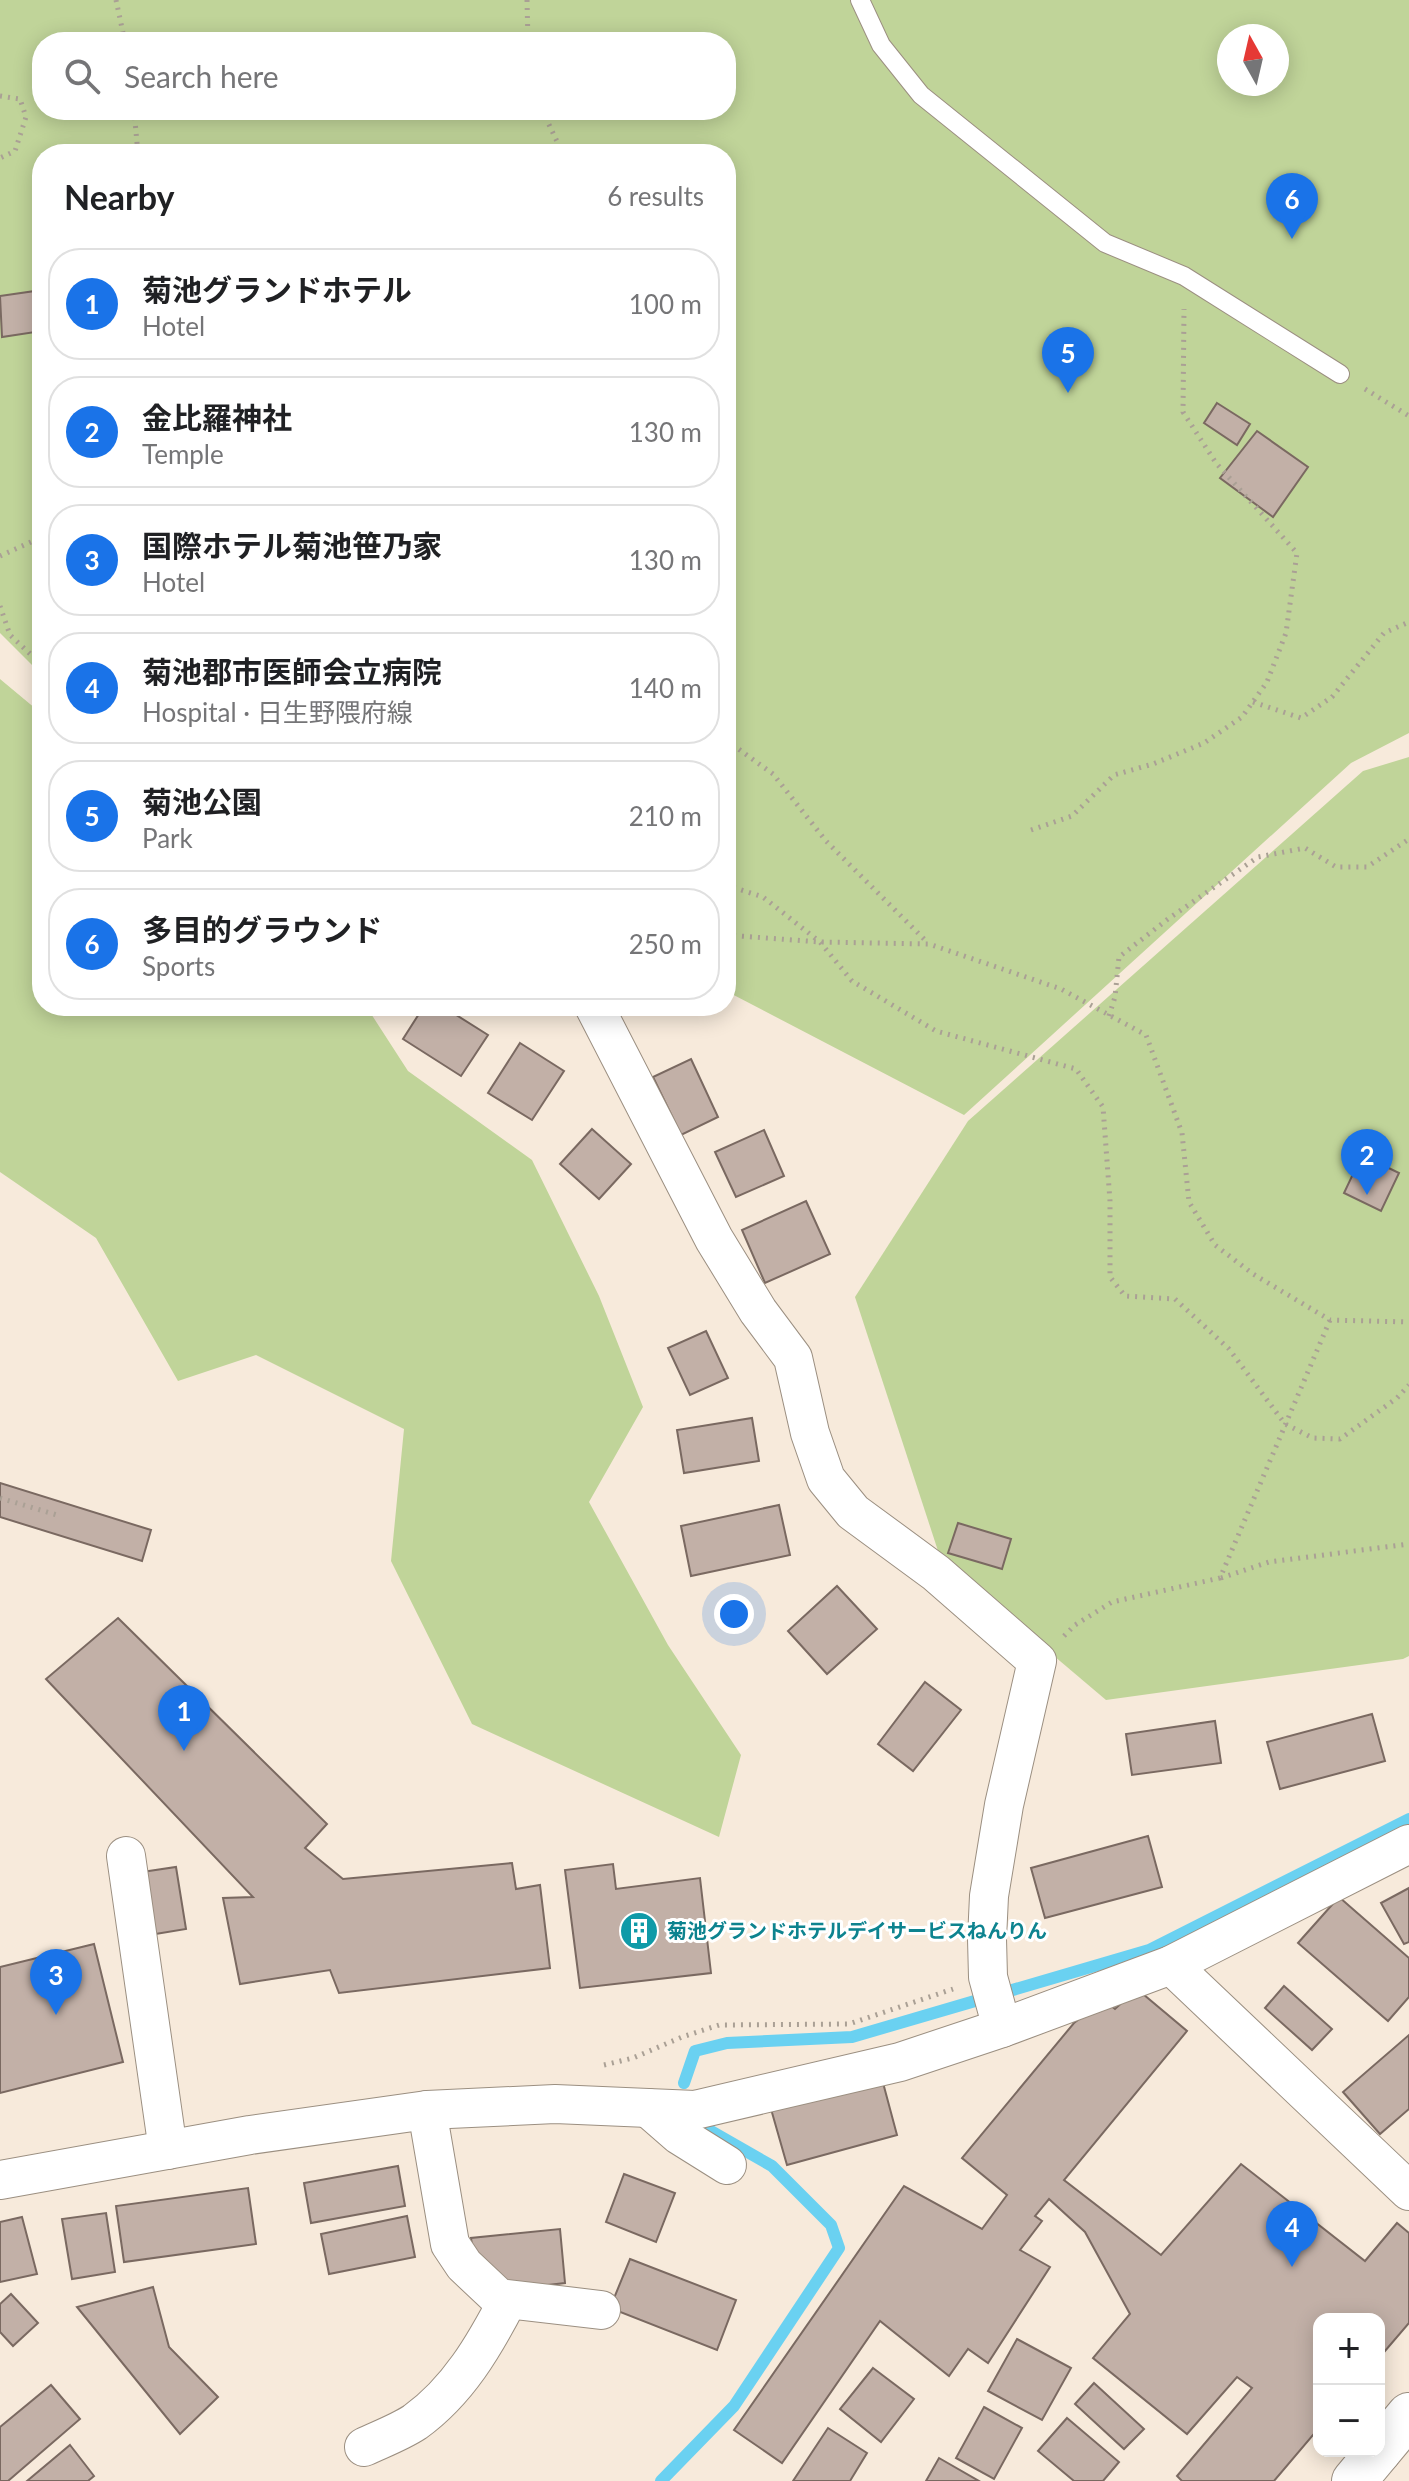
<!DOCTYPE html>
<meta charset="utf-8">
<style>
:root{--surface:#fff;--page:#f6f6f6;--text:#202124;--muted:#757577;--line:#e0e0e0;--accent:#1a73e8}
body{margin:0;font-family:Lato,"Noto Sans JP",sans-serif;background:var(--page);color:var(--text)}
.controls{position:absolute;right:24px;bottom:24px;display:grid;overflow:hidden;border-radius:16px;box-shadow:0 4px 20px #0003}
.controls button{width:72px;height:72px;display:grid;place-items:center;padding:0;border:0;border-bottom:2px solid var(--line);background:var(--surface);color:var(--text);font:40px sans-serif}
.compass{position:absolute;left:1217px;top:24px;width:72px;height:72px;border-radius:50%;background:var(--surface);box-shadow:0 4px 20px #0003;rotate:352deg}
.you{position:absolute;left:734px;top:1614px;width:28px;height:28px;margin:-20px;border:6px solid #fff;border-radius:50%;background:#1a73e8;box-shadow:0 0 0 12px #1a73e833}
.badge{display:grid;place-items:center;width:52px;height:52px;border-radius:50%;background:var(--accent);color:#fff;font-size:26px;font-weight:700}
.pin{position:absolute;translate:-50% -66px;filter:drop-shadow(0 2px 4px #0008)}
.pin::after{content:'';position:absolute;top:42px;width:28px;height:24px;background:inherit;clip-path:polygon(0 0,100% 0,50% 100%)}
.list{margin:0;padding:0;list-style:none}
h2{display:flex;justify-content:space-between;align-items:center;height:104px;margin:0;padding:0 32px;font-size:34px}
h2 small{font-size:26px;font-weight:400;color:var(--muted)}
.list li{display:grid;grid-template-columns:52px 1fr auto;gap:24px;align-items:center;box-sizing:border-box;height:112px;margin:0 16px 16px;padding:0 16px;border:2px solid var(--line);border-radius:32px}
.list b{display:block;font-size:30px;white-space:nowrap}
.list p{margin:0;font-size:26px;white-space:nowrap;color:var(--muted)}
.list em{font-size:26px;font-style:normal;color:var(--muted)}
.icon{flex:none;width:44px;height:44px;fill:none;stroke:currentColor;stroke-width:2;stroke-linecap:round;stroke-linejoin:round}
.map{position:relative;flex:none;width:1409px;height:2481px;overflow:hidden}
.search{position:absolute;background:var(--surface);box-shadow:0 4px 20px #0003;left:32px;top:32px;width:704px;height:88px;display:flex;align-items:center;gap:20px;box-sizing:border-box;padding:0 28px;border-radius:32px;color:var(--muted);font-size:30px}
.panel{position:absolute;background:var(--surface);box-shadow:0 4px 20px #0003;left:32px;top:144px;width:704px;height:872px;border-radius:32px}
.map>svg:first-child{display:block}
</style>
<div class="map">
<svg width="1409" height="2481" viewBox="0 0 1409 2481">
<rect width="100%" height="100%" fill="#f7eadb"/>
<g fill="#c0d499" fill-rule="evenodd">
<path d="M0,0H1409V733L1351,763L964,1115L726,991V154H42V675L0,633ZM1229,36H1277V84H1229ZM42,42H726V110H42Z"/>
<path d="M0,679L42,714V1006H366L408,1071L532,1160L599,1296L643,1407L589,1502L668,1645L741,1755L719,1837L472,1724L391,1561L404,1429L256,1355L178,1381L96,1238L0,1172Z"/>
<path d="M1409,757V1656L1403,1659L1106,1700L941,1560L855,1297L968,1121L1363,771Z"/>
</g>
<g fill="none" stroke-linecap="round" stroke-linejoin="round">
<g stroke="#6ad1f1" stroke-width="12">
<path d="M684,2083L695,2051L727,2043L852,2037L1149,1950L1409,1819"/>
<path d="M661,2481L734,2406L839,2248L831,2225L772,2166L709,2130"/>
</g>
</g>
<g fill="#c2b0a7" stroke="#7a6961" stroke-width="2">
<path d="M42,290V331L2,337L0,296Z"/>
<path d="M1217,403L1250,424L1237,445L1204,423Z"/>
<path d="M1257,431L1308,467L1273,517L1220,478Z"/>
<path d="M424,1006H442L488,1035L461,1076L403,1039Z"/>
<path d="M520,1043L564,1071L532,1120L488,1093Z"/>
<path d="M691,1059L718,1117L681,1135L653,1077Z"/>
<path d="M592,1129L631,1164L599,1199L560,1164Z"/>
<path d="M764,1130L784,1176L736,1197L715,1152Z"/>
<path d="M1362,1155L1399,1173L1381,1211L1344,1193Z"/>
<path d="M806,1201L830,1254L765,1283L742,1230Z"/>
<path d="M706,1331L728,1378L690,1395L668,1348Z"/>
<path d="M752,1418L759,1461L684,1473L677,1430Z"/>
<path d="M0,1483L151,1530L142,1561L0,1517Z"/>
<path d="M779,1505L790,1555L691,1576L681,1526Z"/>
<path d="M958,1523L1011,1539L1002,1569L948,1553Z"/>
<path d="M837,1586L877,1629L827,1674L788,1631Z"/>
<path d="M118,1618L327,1824L305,1848L343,1879L512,1863L516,1889L540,1885L550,1968L339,1993L330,1970L240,1984L223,1898L253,1897L46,1679Z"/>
<path d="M925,1682L961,1710L913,1771L878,1744Z"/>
<path d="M1372,1714L1385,1761L1280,1789L1267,1742Z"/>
<path d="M1215,1721L1221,1763L1132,1775L1126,1734Z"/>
<path d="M1148,1836L1162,1887L1045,1918L1031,1868Z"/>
<path d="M613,1864L616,1889L700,1878L711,1973L580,1988L565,1870Z"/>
<path d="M176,1867L186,1929L125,1939L115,1876Z"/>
<path d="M1409,1888V1942L1404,1944L1381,1903Z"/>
<path d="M1339,1897L1409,1958V1997L1388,2021L1298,1943Z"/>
<path d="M94,1944L123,2062L0,2093V1967Z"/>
<path d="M1284,1986L1332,2029L1312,2050L1265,2008Z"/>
<path d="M1137,1989L1187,2031L1064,2180L1161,2255L1241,2164L1365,2261L1397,2223L1409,2233V2323L1379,2358V2319H1319V2428L1274,2481H1182L1177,2476L1252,2388L1237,2377L1187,2434L1093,2358L1130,2314L1085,2232L1049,2199L1035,2216L1042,2221L1020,2250L1050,2267L988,2363L968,2349L949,2376L880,2321L782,2463L734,2430L904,2186L982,2229L1007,2195L962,2158L1074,2023L1104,2000L1115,2009Z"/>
<path d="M1409,2035V2109L1380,2134L1343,2092Z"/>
<path d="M882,2079L897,2135L787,2165L771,2109Z"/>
<path d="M398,2166L405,2206L311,2223L304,2183Z"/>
<path d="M624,2174L675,2193L656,2242L606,2222Z"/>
<path d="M248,2188L256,2244L124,2262L116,2206Z"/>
<path d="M106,2213L115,2272L72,2279L62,2219Z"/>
<path d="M407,2216L415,2257L329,2274L321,2234Z"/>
<path d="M22,2217L37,2274L0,2282V2222Z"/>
<path d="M560,2229L565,2283L478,2293L471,2238Z"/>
<path d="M630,2259L736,2300L717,2350L610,2308Z"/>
<path d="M153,2287L169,2347L218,2397L180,2434L77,2307Z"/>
<path d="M11,2294L38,2323L13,2346L0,2332V2304Z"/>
<path d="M1017,2339L1071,2368L1042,2420L988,2391Z"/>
<path d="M873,2368L914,2399L881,2442L840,2409Z"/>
<path d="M1094,2383L1144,2429L1124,2449L1075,2404Z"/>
<path d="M51,2385L80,2419L8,2481H0V2427Z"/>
<path d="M984,2407L1022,2428L994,2479L956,2458Z"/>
<path d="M1067,2418L1119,2462L1103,2481H1074L1038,2451Z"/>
<path d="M828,2428L867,2453L850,2481H793Z"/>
<path d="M70,2445L94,2476L88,2481H27Z"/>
<path d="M939,2458L979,2481H926Z"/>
</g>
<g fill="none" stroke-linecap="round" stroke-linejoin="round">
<g stroke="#9b8f81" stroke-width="20">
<path id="lane" d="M860,0L881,45L921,95L1105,243L1184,276L1340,374"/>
</g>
<g stroke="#9b8f81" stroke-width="40">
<g id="street">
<path d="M594,1006L714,1239L758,1311L793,1358L810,1433L826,1479L853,1512L936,1573L1037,1661L1004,1805L989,1896L987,1939L988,1977L1002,2028"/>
<path d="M126,1856L168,2150"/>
<path d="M1171,1965L1409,2191"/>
<path d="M648,2108L679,2135L727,2165"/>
<path d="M427,2110L450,2244L464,2265L499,2298L601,2310"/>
<path d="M0,2180L250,2135L427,2110L555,2104L695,2110L900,2062L1002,2028L1171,1965L1409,1844"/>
<path d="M364,2447C381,2439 400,2432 415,2422C458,2391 484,2346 508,2300"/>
</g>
</g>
<g stroke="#9b8f81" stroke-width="46">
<g id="secondary">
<path d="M1379,2451L1409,2415"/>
<path d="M1354,2481L1379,2451"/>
</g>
</g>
<g stroke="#aaa095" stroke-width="5" stroke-dasharray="2 6" stroke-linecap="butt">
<path d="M116,0L125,42"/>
<path d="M527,0L528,42"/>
<path d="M0,96L20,99L26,117L15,151L0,158"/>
<path d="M134,110L138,154"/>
<path d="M542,110L563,154"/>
<path d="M1365,389L1409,416"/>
<path d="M0,556L42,537"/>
<path d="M0,606L10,635L42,665"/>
<path d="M1253,702L1301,718L1332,697L1384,633L1409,622"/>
<path d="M726,740L773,774L826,841L928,943"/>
<path d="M1031,830L1072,816L1114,775L1153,764L1204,743L1242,717L1267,682L1286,633L1297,553L1216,463L1183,412L1184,309"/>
<path d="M726,885L763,897L820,942L852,981L936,1031L1076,1069L1103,1107L1110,1201V1277L1125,1296L1175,1299L1229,1349L1285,1424L1313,1438L1340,1439L1397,1398L1409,1385"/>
<path d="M726,935L820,942L929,944L1061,989L1146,1035L1182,1133L1189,1202L1215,1245L1253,1274L1330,1320L1409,1322"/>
<path d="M1109,1016L1115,997L1119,957L1168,919L1258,857L1305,848L1336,867H1367L1409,839"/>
<path d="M0,1498L57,1515"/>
<path d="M1221,1578L1269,1562L1409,1544"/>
<path d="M1064,1636L1075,1625L1112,1602L1220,1578L1330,1320"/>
<path d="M604,2065L633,2058L682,2037L719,2025L849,2024L953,1989"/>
</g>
<use href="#lane" stroke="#fff" stroke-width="18"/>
<use href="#street" stroke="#fff" stroke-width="38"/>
<use href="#secondary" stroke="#fff" stroke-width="44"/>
</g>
<defs>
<g id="building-disc" transform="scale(2)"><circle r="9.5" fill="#0f9aa8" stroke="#fff"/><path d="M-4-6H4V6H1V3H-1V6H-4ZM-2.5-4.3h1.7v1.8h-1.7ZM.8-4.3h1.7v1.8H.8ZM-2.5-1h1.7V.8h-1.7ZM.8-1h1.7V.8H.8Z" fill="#fff"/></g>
</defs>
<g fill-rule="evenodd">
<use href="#building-disc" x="639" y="1931"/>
</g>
<g text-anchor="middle" stroke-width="6" stroke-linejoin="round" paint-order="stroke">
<g font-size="20" font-weight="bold" fill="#0d838f" stroke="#fff" text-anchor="start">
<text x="667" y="1938">菊池グランドホテルデイサービスねんりん</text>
</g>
</g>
</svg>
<div class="controls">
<button>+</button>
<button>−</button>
</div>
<svg class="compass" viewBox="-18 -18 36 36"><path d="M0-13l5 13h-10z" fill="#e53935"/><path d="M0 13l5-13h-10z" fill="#757577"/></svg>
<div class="you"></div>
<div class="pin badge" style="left:184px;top:1751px">1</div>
<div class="pin badge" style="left:1367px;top:1195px">2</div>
<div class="pin badge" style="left:56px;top:2015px">3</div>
<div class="pin badge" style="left:1292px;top:2267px">4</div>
<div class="pin badge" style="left:1068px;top:393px">5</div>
<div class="pin badge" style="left:1292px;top:239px">6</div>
<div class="search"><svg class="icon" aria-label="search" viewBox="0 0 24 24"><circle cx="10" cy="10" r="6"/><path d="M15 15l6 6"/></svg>Search here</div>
<section class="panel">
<h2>Nearby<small>6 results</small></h2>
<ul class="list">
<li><span class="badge">1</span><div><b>菊池グランドホテル</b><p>Hotel</p></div><em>100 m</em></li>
<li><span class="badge">2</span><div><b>金比羅神社</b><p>Temple</p></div><em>130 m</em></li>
<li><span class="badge">3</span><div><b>国際ホテル菊池笹乃家</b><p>Hotel</p></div><em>130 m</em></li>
<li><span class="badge">4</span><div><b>菊池郡市医師会立病院</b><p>Hospital · 日生野隈府線</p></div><em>140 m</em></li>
<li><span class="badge">5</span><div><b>菊池公園</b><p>Park</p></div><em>210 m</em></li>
<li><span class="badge">6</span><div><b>多目的グラウンド</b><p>Sports</p></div><em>250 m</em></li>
</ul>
</section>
</div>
